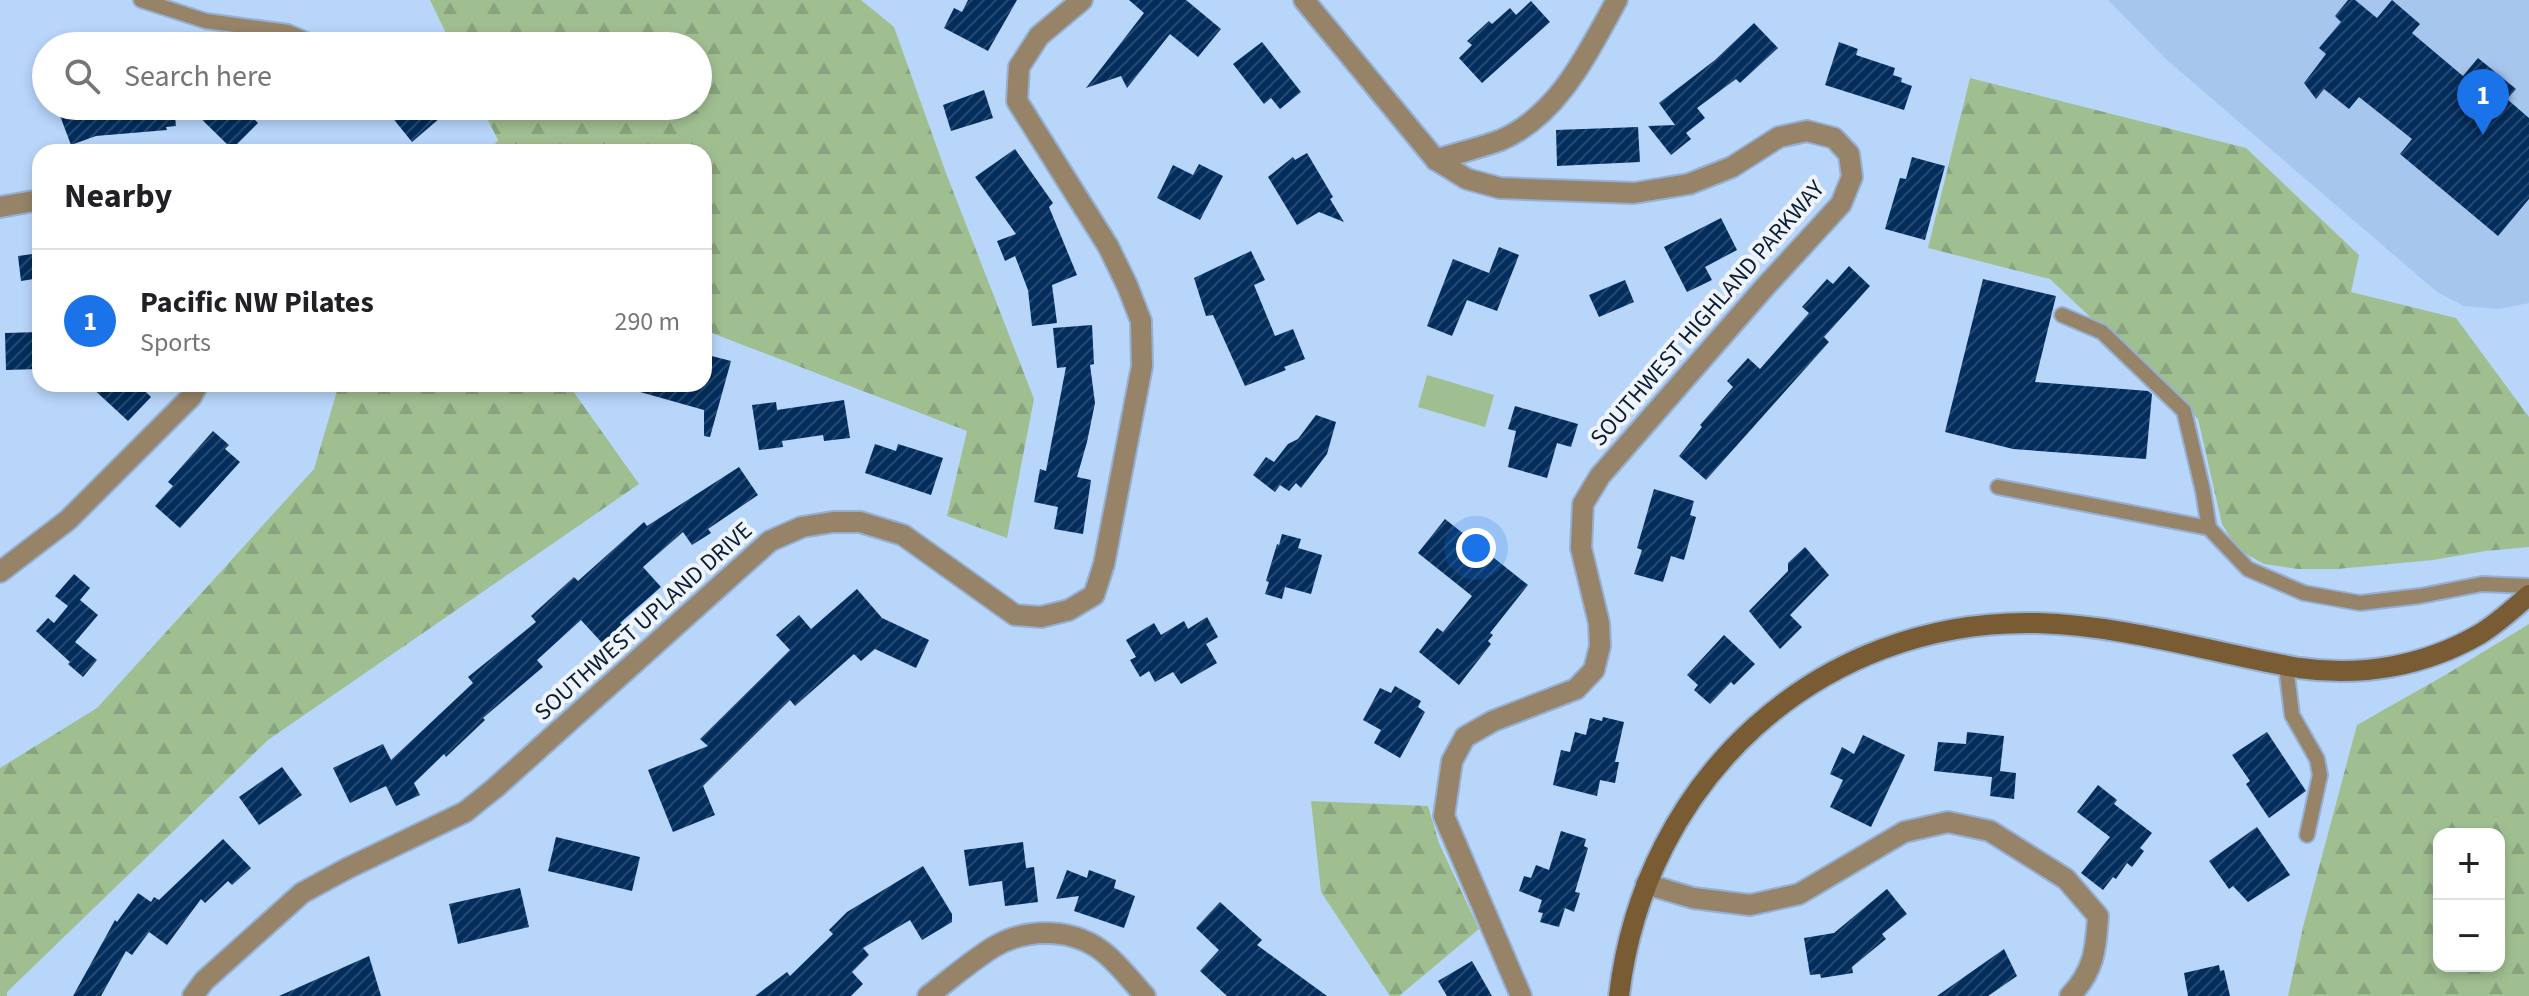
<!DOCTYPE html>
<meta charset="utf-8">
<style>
:root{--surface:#fff;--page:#f2f2f2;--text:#202124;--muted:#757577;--line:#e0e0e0;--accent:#1a73e8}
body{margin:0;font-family:"Source Sans 3",sans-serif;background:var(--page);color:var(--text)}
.controls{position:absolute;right:24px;bottom:24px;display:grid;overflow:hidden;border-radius:16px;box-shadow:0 4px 12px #0003}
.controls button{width:72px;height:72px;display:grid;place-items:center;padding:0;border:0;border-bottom:2px solid var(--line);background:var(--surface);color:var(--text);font:40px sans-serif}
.you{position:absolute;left:1476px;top:548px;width:28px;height:28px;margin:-20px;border:6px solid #fff;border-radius:50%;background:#1a73e8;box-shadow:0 0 0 12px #1a73e833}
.badge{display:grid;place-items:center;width:52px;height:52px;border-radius:50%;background:var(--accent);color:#fff;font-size:26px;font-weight:700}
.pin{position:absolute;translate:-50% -66px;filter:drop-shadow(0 2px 4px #0008)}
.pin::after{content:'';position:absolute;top:42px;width:28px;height:24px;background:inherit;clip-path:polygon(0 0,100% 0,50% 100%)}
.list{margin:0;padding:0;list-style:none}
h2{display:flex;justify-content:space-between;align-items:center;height:104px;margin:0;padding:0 32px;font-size:34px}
h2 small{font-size:26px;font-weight:400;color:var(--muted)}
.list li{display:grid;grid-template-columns:52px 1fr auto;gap:24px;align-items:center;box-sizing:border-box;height:144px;padding:0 32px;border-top:2px solid var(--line)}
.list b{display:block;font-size:30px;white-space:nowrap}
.list p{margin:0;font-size:26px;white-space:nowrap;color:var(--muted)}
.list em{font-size:26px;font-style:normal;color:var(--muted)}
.icon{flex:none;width:44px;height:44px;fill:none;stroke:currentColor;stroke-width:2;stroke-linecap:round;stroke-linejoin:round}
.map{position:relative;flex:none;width:2529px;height:996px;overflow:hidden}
.search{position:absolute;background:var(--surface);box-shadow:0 4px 12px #0003;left:32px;top:32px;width:680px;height:88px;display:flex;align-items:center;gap:20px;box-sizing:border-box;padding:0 28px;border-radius:44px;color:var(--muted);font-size:30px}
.panel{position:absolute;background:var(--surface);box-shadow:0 4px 12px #0003;left:32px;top:144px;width:680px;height:248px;border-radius:24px}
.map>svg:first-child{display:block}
</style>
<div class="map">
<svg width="2529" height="996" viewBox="0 0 2529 996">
<defs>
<pattern id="forest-firs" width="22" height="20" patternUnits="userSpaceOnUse" patternTransform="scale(2)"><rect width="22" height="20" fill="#a0bf91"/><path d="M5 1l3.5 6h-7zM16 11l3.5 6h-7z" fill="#88a47e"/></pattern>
<pattern id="building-hatch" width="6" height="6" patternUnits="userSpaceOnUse" patternTransform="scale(2)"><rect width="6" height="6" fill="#022d5c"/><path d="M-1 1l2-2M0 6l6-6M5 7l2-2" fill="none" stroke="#264970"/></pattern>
</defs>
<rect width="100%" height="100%" fill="#b8d5fa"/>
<path fill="#a7c6ed" d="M2108,0H2529V303L2499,309L2464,306L2437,292L2167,60Z"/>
<g fill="url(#forest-firs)" fill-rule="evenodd">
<path d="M430,0H861L894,27L946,173L1034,399L1007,538L947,516L967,431L704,330V152H489L498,140L481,106H698V46H452Z"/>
<path d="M1970,78L2246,148L2359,255L2351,292L2456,318L2529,417V547L2485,551L2433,560L2337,569H2298L2264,564L2237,549L2222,524L2198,419L2050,279L1928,248Z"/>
<path d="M339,384H568L639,484L268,740L7,992V996H0V768L97,708L314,469Z"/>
<path d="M2529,624V996H2288L2303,927L2357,725L2447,674ZM2439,834H2499V966H2439Z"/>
<path d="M1311,801L1428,806L1439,843L1479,929L1399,996H1390L1321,892Z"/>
</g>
<path fill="#a0bf91" d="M1427,375L1494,395L1485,427L1418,407Z"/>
<g fill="url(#building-hatch)">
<path d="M968,0H1017L988,51L944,28L954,8L962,12Z"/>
<path d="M1129,0H1186L1221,29L1198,57L1170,34L1127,88L1121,76L1086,88L1144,13Z"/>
<path d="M2348,0H2355L2377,18L2392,0L2420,24L2412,33L2463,76L2478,58L2516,89L2507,99L2529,118V199L2498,236L2400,154L2412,139L2359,97L2349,109L2324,89L2316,99L2304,83L2326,54L2319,48L2341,22L2335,16Z"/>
<path d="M1531,1L1550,22L1482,83L1459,58L1472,45L1467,41L1489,21L1492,24L1510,8L1516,15Z"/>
<path d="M1754,23L1778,48L1740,83L1736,79L1697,108L1705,118L1686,133L1691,139L1671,155L1648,126L1675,125L1659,103L1715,60Z"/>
<path d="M1262,42L1301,92L1280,109L1271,98L1264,104L1233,64Z"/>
<path d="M1839,42L1858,49L1856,55L1895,68L1893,75L1902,78L1901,82L1912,86L1904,110L1825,85Z"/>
<path d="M984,90L993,118L951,131L943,105Z"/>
<path d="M80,106H174L176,126L166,127L167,130L96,136L71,145L59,113Z"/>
<path d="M188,106H241L258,123L232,149Z"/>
<path d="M383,106H454L412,142Z"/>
<path d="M1638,127L1640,162L1557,166L1556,130Z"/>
<path d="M1015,149L1053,203L1049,207L1077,275L1052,285L1057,323L1032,326L1028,290L1015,256L1005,261L997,241L1016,234L975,177Z"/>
<path d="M1307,153L1333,197L1330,199L1344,222L1319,212L1297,225L1268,177L1293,157L1295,160Z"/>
<path d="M1912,157L1945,166L1925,240L1885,229L1900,178L1906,179Z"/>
<path d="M1199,164L1223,176L1200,220L1157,198L1173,165L1193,175Z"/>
<path d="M1721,218L1737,250L1705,267L1712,280L1687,292L1664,247Z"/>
<path d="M1499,247L1519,255L1497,311L1467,300L1452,336L1427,326L1453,259L1489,273Z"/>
<path d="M1251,251L1265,280L1254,285L1275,336L1293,329L1305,359L1284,367L1286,370L1245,386L1213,315L1206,316L1194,278Z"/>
<path d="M40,253V278L21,281L18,256Z"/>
<path d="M1849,266L1870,286L1824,337L1829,342L1706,480L1679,456L1702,427L1700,425L1733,387L1727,381L1748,358L1760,369L1809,313L1802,307L1827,279L1833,284Z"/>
<path d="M1983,279L2056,296L2035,382L2148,391L2152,394L2146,459L2013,449L1945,432Z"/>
<path d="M1625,280L1634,302L1599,317L1589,295Z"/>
<path d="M1092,325L1094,364L1090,365L1095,403L1087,442L1077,477L1091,480L1083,534L1054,529L1058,507L1034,502L1040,469L1046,471L1066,367L1057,368L1053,328Z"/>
<path d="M40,332V369L6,370L5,333Z"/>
<path d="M704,354L731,361L710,437L704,436V410L633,390V384H704Z"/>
<path d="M88,384H138L151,397L128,421Z"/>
<path d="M844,400L850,438L824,441L823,435L782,441L783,447L759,450L752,405L776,402L777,410Z"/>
<path d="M1515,406L1578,424L1571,447L1557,443L1547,478L1508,467L1516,431L1508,429Z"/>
<path d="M1316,415L1336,422L1327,454L1301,488L1296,483L1289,491L1280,485L1275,492L1253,475L1266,457L1274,462L1288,444L1298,439Z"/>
<path d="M213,431L229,445L225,449L240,462L180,528L155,506L173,486L168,482Z"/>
<path d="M875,444L896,451L898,444L943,458L931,495L865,473Z"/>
<path d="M739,467L758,495L708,529L711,533L692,545L683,532L643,567L661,587L620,623L624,626L603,644L581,620L537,660L543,667L483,718L485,720L446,757L444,754L414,783L420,795L396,806L386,786L350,803L333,768L383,744L391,760L473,683L468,677L536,622L531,616L574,577L578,581L644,522L647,526Z"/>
<path d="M1654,489L1694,501L1690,515L1696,517L1684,560L1671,556L1663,582L1634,574L1642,550L1637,548Z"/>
<path d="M1445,519L1528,585L1490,633L1493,635L1488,641L1491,644L1459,685L1419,652L1437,628L1443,632L1472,596L1418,553Z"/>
<path d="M1282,534L1301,539L1298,548L1322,555L1311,594L1285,587L1282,599L1265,594L1269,582L1266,581L1277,544L1279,545Z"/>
<path d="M1805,547L1829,575L1790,615L1802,627L1780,649L1749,611L1788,571V563Z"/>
<path d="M74,574L90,588L80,600L98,615L75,642L97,660L83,677L68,664L70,662L36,631L48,618L54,623L68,606L55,596Z"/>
<path d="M857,589L882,618L929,640L916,668L875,649L861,661L854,654L795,706L790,700L703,786L715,815L673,832L648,770L708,746L700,739L790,650L776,635L799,615L811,629Z"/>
<path d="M1207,617L1218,637L1206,644L1217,663L1181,684L1173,672L1155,682L1149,671L1140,677L1130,660L1136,657L1126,640L1154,623L1161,635L1184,621L1188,629Z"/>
<path d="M1724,635L1755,664L1734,685L1731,682L1710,704L1694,690L1698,685L1687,675Z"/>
<path d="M1395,686L1421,701L1418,707L1425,712L1400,758L1374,743L1381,730L1363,720L1380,688L1391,693Z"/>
<path d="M1603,717L1624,722L1615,762H1619L1615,783L1600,780L1597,796L1553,785L1561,750L1570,752L1575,732L1586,735L1590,718L1602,721Z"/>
<path d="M1967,732L2004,736L2000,771L2016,773L2014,799L1990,796L1992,777L1934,771L1938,742L1966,744Z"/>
<path d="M2267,732L2306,791L2269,818L2246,784L2250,781L2232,755Z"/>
<path d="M1863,735L1905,755L1871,827L1830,807L1843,780L1830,774L1842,747L1854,754Z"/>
<path d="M282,767L302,795L259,825L239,797Z"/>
<path d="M2098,785L2117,800L2114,804L2152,833L2140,848L2144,851L2132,867L2127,863L2116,879L2113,877L2103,890L2081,873L2110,837L2077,812Z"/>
<path d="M2257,827L2290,875L2248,902L2233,886L2229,889L2209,861Z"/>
<path d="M1561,831L1586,839L1584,846L1588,848L1575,892L1580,893L1574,912L1565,908L1559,927L1540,922L1543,913L1538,912L1542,900L1519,891L1524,876L1531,878L1536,865L1549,870Z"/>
<path d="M556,837L640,857L632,891L548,871Z"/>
<path d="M223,839L251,868L232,885L228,881L205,903L201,899L167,945L149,932L132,955L126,951L101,996H73L115,920L117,922L138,893L151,902L154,897L159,900Z"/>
<path d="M1023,842L1026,868L1034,867L1038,902L1005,906L1002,881L969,886L964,850Z"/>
<path d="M923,866L952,914V922L922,940L910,920L863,948L869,955L852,972L863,984L851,996H755L787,972L790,976L833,934L829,930L847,912Z"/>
<path d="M1067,870L1087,878L1089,870L1116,880L1114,888L1135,896L1124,928L1074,911L1079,896L1056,899Z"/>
<path d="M520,888L529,927L458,944L449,904Z"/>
<path d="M1887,889L1907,914L1882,934L1886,939L1852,967L1853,973L1821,978L1820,974L1810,975L1804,938L1834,933Z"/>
<path d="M1220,902L1262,940L1257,945L1327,996H1227L1200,971L1219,950L1196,928Z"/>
<path d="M2004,949L2017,976L1988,996H1937Z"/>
<path d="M369,956L381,996H279Z"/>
<path d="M1472,961L1492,996H1447L1438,981Z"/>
<path d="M2219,965L2220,971L2224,970L2230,996H2188L2184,973Z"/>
</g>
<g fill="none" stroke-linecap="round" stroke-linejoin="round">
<g stroke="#95b0d2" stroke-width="18">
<g id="service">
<path d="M141,0L206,21L288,32L321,46"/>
<path d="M2062,315L2102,332L2184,411L2203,491L2209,528"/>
<path d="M1998,487L2209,528L2248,569L2304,593L2360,603L2420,596L2482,584L2529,586"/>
<path d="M2286,666L2292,715L2317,759L2320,775L2307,835"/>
</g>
</g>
<g stroke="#95b0d2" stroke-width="24">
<g id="minor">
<path d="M1304,0L1436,160L1467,179L1500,188L1634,193L1689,184L1732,167L1779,137L1807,131L1834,138L1849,154L1852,177L1841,204L1764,288L1600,476L1583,504L1581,548L1599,623L1600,646L1594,670L1576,689L1493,721L1465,737L1452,761L1444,816L1521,996"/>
<path d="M1436,160C1457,153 1480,148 1501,140C1559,115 1588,52 1617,0"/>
<path d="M0,207L40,200"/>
<path d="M0,572L68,520L191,397L198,384"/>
<path d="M1646,884L1693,898L1750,905L1799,894L1904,832L1948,822L1990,831L2066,879L2098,916C2096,949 2094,971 2070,996"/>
<path d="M193,996L204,981L302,893L348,868L465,812L495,788L770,541L802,527L833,522H860L903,535L1015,615L1041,617L1069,610L1094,595L1104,564L1142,366L1141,321L1127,285L1108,246L1017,101L1019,67L1039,36L1082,0"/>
<path d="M928,996C949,980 970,962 992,948C1028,926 1076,928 1107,955C1121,967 1133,983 1145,996"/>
</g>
</g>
<g stroke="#95b0d2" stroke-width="24">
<path id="secondary" d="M1619,996C1644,780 1818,618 2037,623C2123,625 2214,653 2299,668C2362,677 2425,666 2480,634C2498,623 2513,609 2529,595"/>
</g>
<use href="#service" stroke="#968368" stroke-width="14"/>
<use href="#minor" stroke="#968368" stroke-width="20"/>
<use href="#secondary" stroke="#795c33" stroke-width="20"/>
</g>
<g text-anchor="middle" stroke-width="8" stroke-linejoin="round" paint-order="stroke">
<g font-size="24" fill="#0b1d33" stroke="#eff4fa">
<text transform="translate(1707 313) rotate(-49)" y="8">SOUTHWEST HIGHLAND PARKWAY</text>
<text transform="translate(643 621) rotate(-42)" y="8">SOUTHWEST UPLAND DRIVE</text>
</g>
</g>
</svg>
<div class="controls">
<button>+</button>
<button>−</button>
</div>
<div class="you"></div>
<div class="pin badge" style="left:2483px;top:135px">1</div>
<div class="search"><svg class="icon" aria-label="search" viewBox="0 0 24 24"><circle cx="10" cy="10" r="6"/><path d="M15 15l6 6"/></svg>Search here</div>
<section class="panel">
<h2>Nearby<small></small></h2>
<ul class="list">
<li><span class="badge">1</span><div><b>Pacific NW Pilates</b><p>Sports</p></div><em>290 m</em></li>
</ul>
</section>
</div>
